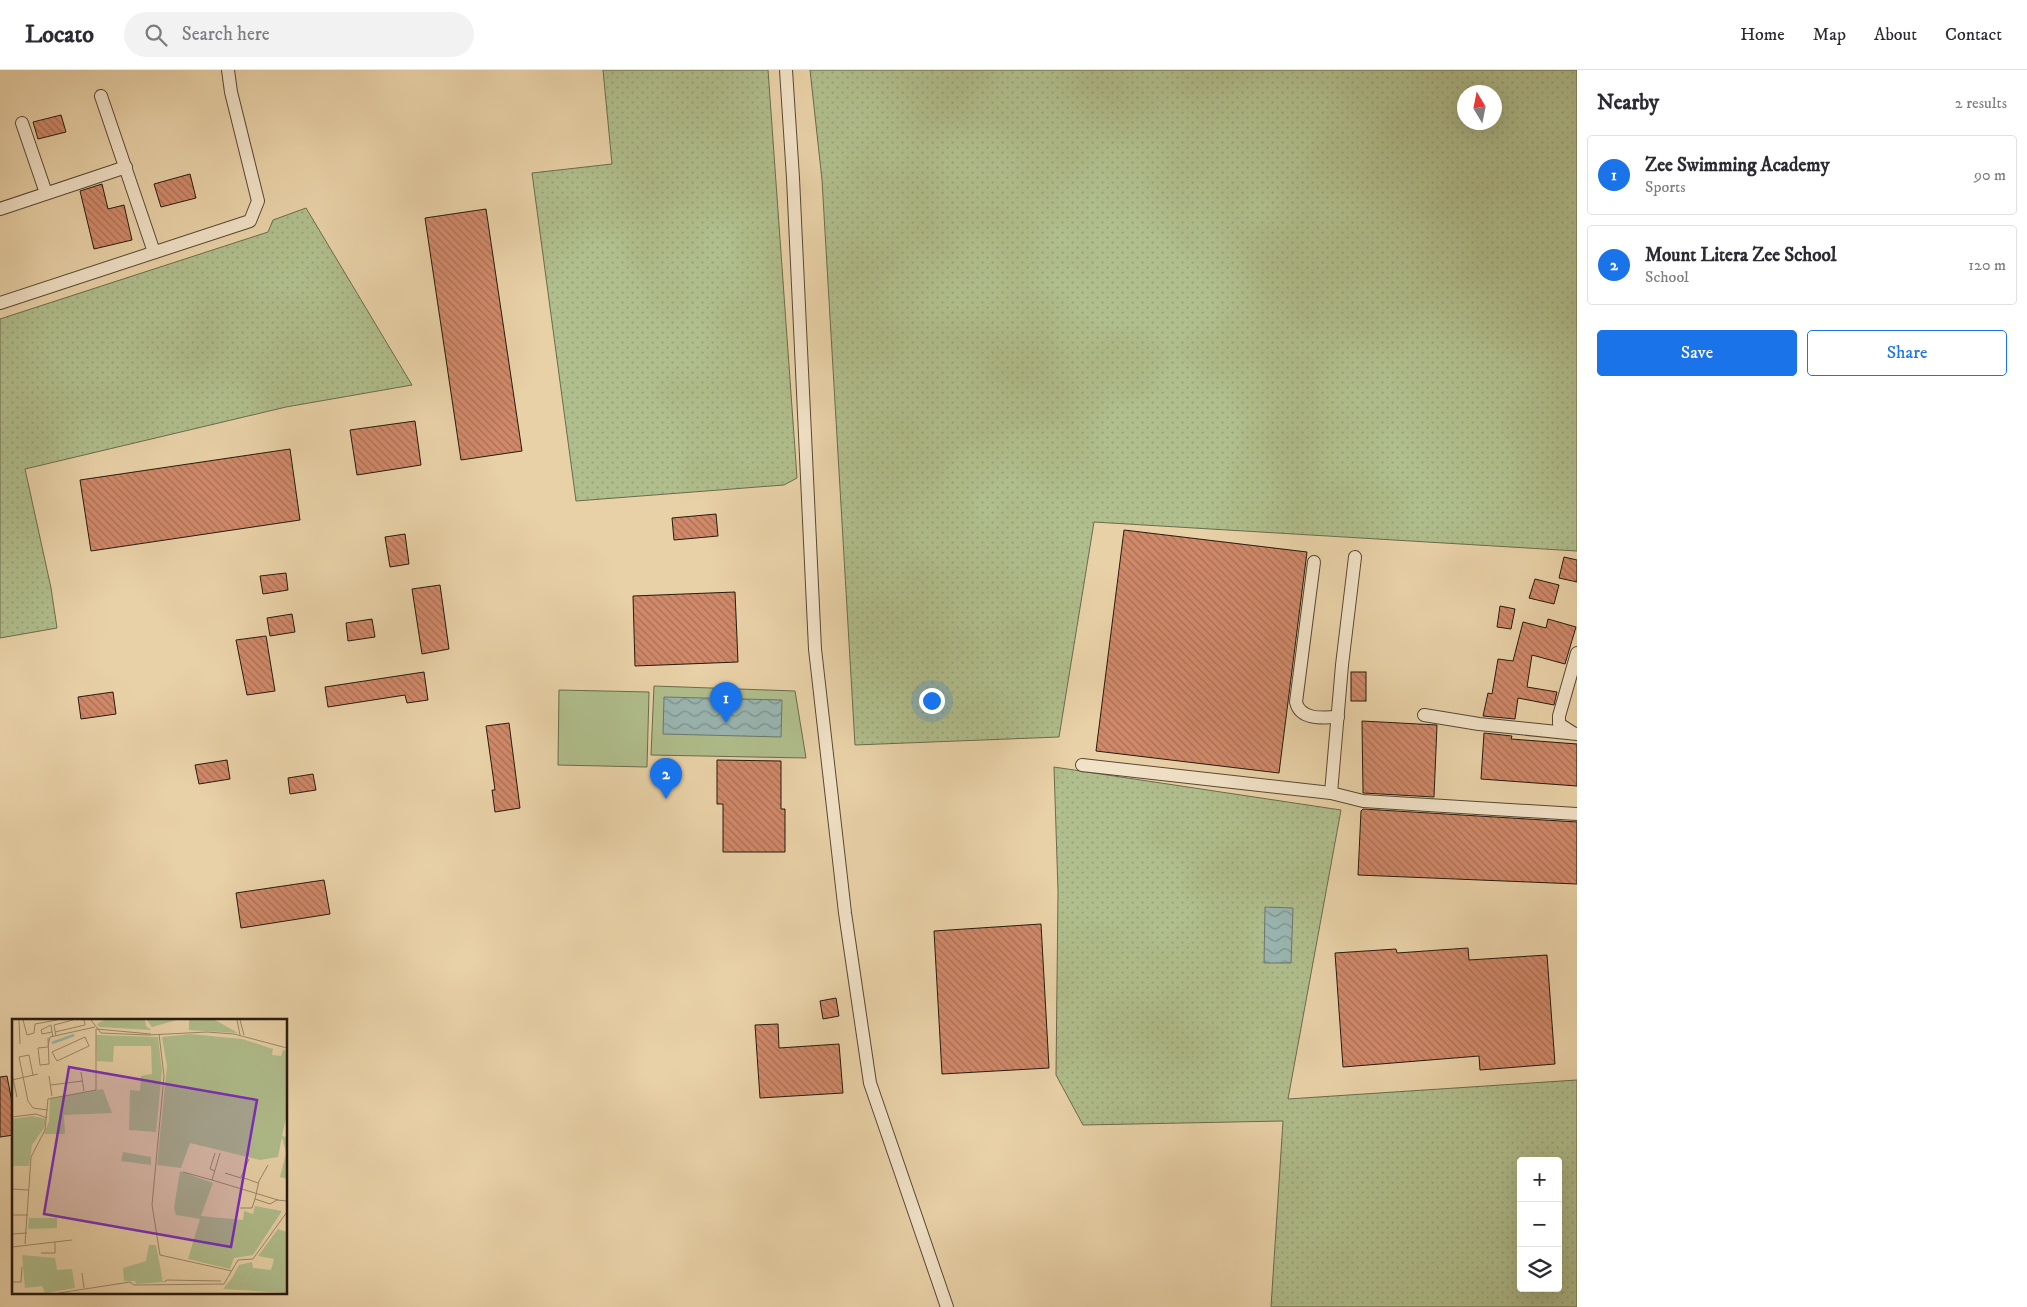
<!DOCTYPE html>
<meta charset="utf-8">
<style>
:root{--surface:#fff;--page:#f2f2f3;--text:#2b2b33;--muted:#7c7c81;--line:#e1e1e2;--accent:#1a73e8}
body{margin:0;font-family:"IM FELL DW Pica",serif;background:var(--page);color:var(--text)}
.controls{position:absolute;right:15px;bottom:15px;display:grid;overflow:hidden;border-radius:5px;box-shadow:0 5px 20px #0002}
.controls button{width:45px;height:45px;display:grid;place-items:center;padding:0;border:0;border-bottom:1px solid var(--line);background:var(--surface);color:var(--text);font:25px sans-serif}
.compass{position:absolute;left:1457px;top:15px;width:45px;height:45px;border-radius:50%;background:var(--surface);box-shadow:0 5px 20px #0002;rotate:350deg}
.you{position:absolute;left:931px;top:630px;width:18px;height:18px;margin:-12px;border:4px solid #fff;border-radius:50%;background:#1a73e8;box-shadow:0 0 0 8px #1a73e833}
.badge{display:grid;place-items:center;width:32px;height:32px;border-radius:50%;background:var(--accent);color:#fff;font-size:16px;font-weight:700}
.pin{position:absolute;translate:-50% -41px;filter:drop-shadow(0 1px 2px #0008)}
.pin::after{content:'';position:absolute;top:26px;width:18px;height:15px;background:inherit;clip-path:polygon(0 0,100% 0,50% 100%)}
.list{margin:0;padding:0;list-style:none}
h2{display:flex;justify-content:space-between;align-items:center;height:65px;margin:0;padding:0 20px;font-size:21px}
h2 small{font-size:16px;font-weight:400;color:var(--muted)}
.list li{display:grid;grid-template-columns:32px 1fr auto;gap:15px;align-items:center;box-sizing:border-box;height:80px;margin:0 10px 10px;padding:0 10px;border:1px solid var(--line);border-radius:5px}
.list b{display:block;font-size:19px;white-space:nowrap}
.list p{margin:0;font-size:16px;white-space:nowrap;color:var(--muted)}
.list em{font-size:16px;font-style:normal;color:var(--muted)}
.actions{display:flex;gap:10px;padding:15px 20px}
.actions a{flex:1;padding:11px 0;border:1px solid var(--accent);border-radius:5px;text-align:center;font-size:18px;color:var(--accent)}
.actions .main{background:var(--accent);color:#fff}
.icon{flex:none;width:28px;height:28px;fill:none;stroke:currentColor;stroke-width:2;stroke-linecap:round;stroke-linejoin:round}
.map{position:relative;flex:none;width:1577px;height:1237px;overflow:hidden}
header{display:flex;align-items:center;gap:30px;box-sizing:border-box;height:70px;padding:0 25px;background:var(--surface);border-bottom:1px solid var(--line)}
header strong{font-size:24px}
nav{display:flex;gap:28px;margin-inline-start:auto;font-size:18px}
.search{width:350px;height:45px;background:var(--page);display:flex;align-items:center;gap:12px;box-sizing:border-box;padding:0 18px;border-radius:28px;color:var(--muted);font-size:19px}
main{display:flex}
aside{flex:1;background:var(--surface)}
.map>svg:first-child{display:block}
</style>
<header>
<strong>Locato</strong>
<div class="search"><svg class="icon" aria-label="search" viewBox="0 0 24 24"><circle cx="10" cy="10" r="6"/><path d="M15 15l6 6"/></svg>Search here</div>
<nav><a>Home</a><a>Map</a><a>About</a><a>Contact</a></nav>
</header>
<main>
<div class="map">
<svg width="1577" height="1237" viewBox="0 0 1577 1237">
<defs>
<pattern id="grass-dots" width="8" height="8" patternUnits="userSpaceOnUse" patternTransform="scale(1.25)"><rect width="8" height="8" fill="#b0bd8c"/><path d="M2 2h.1M6 6h.1" fill="none" stroke="#97a278" stroke-width="1.8" stroke-linecap="round"/></pattern>
<pattern id="water-waves" width="16" height="10" patternUnits="userSpaceOnUse" patternTransform="scale(1.25)"><rect width="16" height="10" fill="#99b5b0"/><path d="M0 5q4-4 8 0t8 0" fill="none" stroke="#7d928e"/></pattern>
<pattern id="building-back-hatch" width="6" height="6" patternUnits="userSpaceOnUse" patternTransform="scale(1.25)"><rect width="6" height="6" fill="#d08969"/><path d="M-1 5l2 2M0 0l6 6M5-1l2 2" fill="none" stroke="#a96f55"/></pattern>
</defs>
<rect width="100%" height="100%" fill="#e9d1a7"/>
<filter id="stains"><feTurbulence type="fractalNoise" baseFrequency=".004" numOctaves="4"/><feColorMatrix values="0 0 0 0 .2 0 0 0 0 .09 0 0 0 0 .02 0 0 0 .5 -.17"/></filter>
<radialGradient id="worn" r=".72"><stop offset=".6" stop-color="#630" stop-opacity="0"/><stop offset="1" stop-color="#630" stop-opacity=".3"/></radialGradient>
<g fill="url(#grass-dots)" stroke="#6a6c4d" fill-rule="evenodd">
<path d="M603,0H768L797,408L784,415L576,431L532,103L612,94Z"/>
<path d="M810,0H1577V481L1094,452L1059,667L855,675L822,110ZM1464,22H1494V52H1464Z"/>
<path d="M306,138L412,315L286,337L25,399L51,518L57,558L0,568V249L268,162L273,150Z"/>
<path d="M1054,697L1341,740L1288,1029L1577,1010V1237H1271L1283,1051L1083,1055L1056,1005L1058,821ZM1521,1091H1558V1218H1521Z"/>
</g>
<g fill="#b0bd8c" stroke="#6a6c4d">
<path d="M654,616L795,621L806,688L651,685Z"/>
<path d="M559,620L649,622L647,697L558,695Z"/>
</g>
<g fill="url(#water-waves)" stroke="#6b776f">
<path d="M664,627L782,630L781,667L663,664Z"/>
<path d="M1265,837L1293,838L1291,893H1264Z"/>
</g>
<g fill="url(#building-back-hatch)" stroke="#251a0e">
<path d="M61,45L66,62L38,69L33,52Z"/>
<path d="M190,104L196,128L161,137L154,114Z"/>
<path d="M102,114L108,139L124,135L132,170L94,179L80,121Z"/>
<path d="M486,139L522,381L461,390L425,148Z"/>
<path d="M415,351L421,395L357,405L350,360Z"/>
<path d="M290,379L300,450L91,481L80,410Z"/>
<path d="M716,444L718,466L674,470L672,448Z"/>
<path d="M1124,460L1307,482L1279,703L1096,681Z"/>
<path d="M405,464L409,494L390,497L385,467Z"/>
<path d="M1564,487L1577,490V512L1559,508Z"/>
<path d="M286,503L288,520L263,524L260,506Z"/>
<path d="M1535,509L1559,515L1554,534L1529,528Z"/>
<path d="M440,515L449,579L422,584L412,519Z"/>
<path d="M735,522L738,592L635,596L633,526Z"/>
<path d="M1500,536L1515,539L1511,559L1497,557Z"/>
<path d="M292,544L295,562L270,566L267,548Z"/>
<path d="M372,549L375,567L348,571L346,553Z"/>
<path d="M1548,549L1576,557L1565,594L1532,585L1527,617L1557,622L1554,635L1518,628L1515,649L1483,646L1488,623L1492,624L1498,589L1513,591L1523,552L1546,558Z"/>
<path d="M266,566L275,621L247,625L236,570Z"/>
<path d="M424,602L428,630L407,633L405,625L328,637L325,617Z"/>
<rect x="1351" y="602" width="15" height="29"/>
<path d="M113,622L116,644L81,649L78,627Z"/>
<path d="M1362,651L1437,655L1434,727L1363,723Z"/>
<path d="M509,653L520,738L495,742L492,720H495L486,656Z"/>
<path d="M1484,663L1512,666L1511,669L1577,674V716L1481,709Z"/>
<path d="M227,690L230,709L199,714L195,695Z"/>
<path d="M717,690L781,691V739H785V782H723V734H717Z"/>
<path d="M313,704L316,720L290,724L288,708Z"/>
<path d="M1363,739L1577,752V814L1358,805L1361,741Z"/>
<path d="M324,810L330,844L241,858L236,823Z"/>
<path d="M1041,854L1049,998L942,1004L934,861Z"/>
<path d="M1468,878L1469,890L1547,885L1555,994L1480,1000L1479,986L1343,997L1335,883L1396,879L1397,883Z"/>
<path d="M836,928L839,946L823,949L820,931Z"/>
<path d="M778,954L779,978L839,974L843,1023L760,1028L755,955Z"/>
<path d="M7,1006L14,1043V1065L0,1067V1007Z"/>
</g>
<g fill="none" stroke-linecap="round" stroke-linejoin="round">
<g stroke="#564834" stroke-width="14">
<g id="street">
<path d="M786,0L793,108L815,579L845,843L870,1013L947,1237"/>
<path d="M101,26L154,182"/>
<path d="M22,53L46,123"/>
<path d="M0,139L126,97"/>
<path d="M0,233L250,151L258,131L231,22L228,0"/>
<path d="M1355,487L1342,595L1331,723L1363,731L1577,744"/>
<path d="M1314,492L1296,632C1300,650 1322,648 1338,647"/>
<path d="M1424,645L1479,654L1577,664"/>
<path d="M1573,663L1559,654V646L1577,583"/>
<path d="M1082,695L1331,723"/>
</g>
</g>
<use href="#street" stroke="#f1e1c6" stroke-width="12"/>
</g>
<g transform="translate(12 949)">
<rect width="275" height="275" fill="#e9d1a7"/>
<path d="M92,1H133L134,7L139,11L87,8L85,5ZM177,1H203L226,14L177,11ZM178,15L230,20L261,30L260,36L269,37L271,31L275,32V95L270,117L275,118V160L268,158L274,134L270,118L266,138L248,141L178,124L169,149L145,146L155,47L150,18ZM84,16L146,18L150,52L144,113L117,111L118,71L128,72L129,57L140,55L139,27H102L101,43L85,42ZM91,70L100,94L52,96L53,115H32L37,102L38,79ZM20,97L34,100L32,109L20,126L17,147H0V100ZM168,152L201,164L189,197L231,201L232,192L241,195L243,187L270,192L241,236L222,239L218,250L176,240L188,200L164,196L162,189ZM266,210L275,213V274L211,270L220,259L233,263L241,249L259,251L262,240L246,237ZM137,226H144L151,263L124,265L123,262H112L111,249L134,242ZM10,236L43,239L45,251L60,250L63,269L33,274L30,267L13,269Z" fill="#b0bd8c"/>
<path d="M135,1H165L140,8ZM240,243L241,249L233,263L220,259L227,246Z" fill="#b0bd8c"/>
<path d="M111,133L139,138V146L109,142ZM17,199H45V209L16,210Z" fill="#b0bd8c"/>
<path fill="none" stroke="#99b5b0" stroke-width="2.5" d="M40,24L62,16"/>
<path fill="none" stroke="#9b886a" stroke-width="1" d="M7,1L8,25M11,1L15,16L22,14L23,5L45,1M79,1L89,14L136,16L195,13L222,15L275,29M225,1L228,16M228,1L232,16M84,10L139,15M40,13L30,15L29,11L39,6L40,13L41,18M43,13L73,6L72,1M147,15L152,57L140,186L148,236L220,252M44,17L42,6L61,1M73,18L77,27L45,42L40,33ZM36,19L37,45L28,46L26,29L36,28M36,27L38,18L83,8M69,53L72,72M0,55L5,78M21,56L17,36L7,38L16,82L21,89L36,91M37,57L40,77M0,61L26,55M39,66L70,62M0,98L24,95L35,99M208,134L200,161L266,181M237,140L229,158L246,164M256,146L247,162L243,180L258,185L265,181L275,182M203,152L198,150L203,134M171,153L200,161M213,154L229,159M0,170L16,171M228,189H240L243,180M0,196H16M0,215L15,214M13,225L19,138L33,111L36,80L84,71V10M0,228L60,221M29,234H43V223M70,254L72,269M0,263H9L10,248M152,263L155,261L209,262M47,274L118,263L122,266L212,265L226,241L241,240L275,193"/>
<path fill="#7b2cbf" fill-opacity="0.15" stroke="#7b2cbf" stroke-width="2.5" d="M57,48L245,81L219,228L32,195Z"/>
<rect width="275" height="275" fill="none" stroke="#251a0e" stroke-width="2.5"/>
</g>
<rect width="100%" height="100%" filter="url(#stains)"/>
<rect width="100%" height="100%" fill="url(#worn)"/>
</svg>
<div class="controls">
<button>+</button>
<button>−</button>
<button><svg class="icon" aria-label="layers" viewBox="0 0 24 24"><path d="M12 4l9 5-9 5-9-5zM3 14l9 5 9-5"/></svg></button>
</div>
<svg class="compass" viewBox="-18 -18 36 36"><path d="M0-13l5 13h-10z" fill="#e53935"/><path d="M0 13l5-13h-10z" fill="#7c7c81"/></svg>
<div class="you"></div>
<div class="pin badge" style="left:726px;top:653px">1</div>
<div class="pin badge" style="left:666px;top:729px">2</div>
</div>
<aside>
<h2>Nearby<small>2 results</small></h2>
<ul class="list">
<li><span class="badge">1</span><div><b>Zee Swimming Academy</b><p>Sports</p></div><em>90 m</em></li>
<li><span class="badge">2</span><div><b>Mount Litera Zee School</b><p>School</p></div><em>120 m</em></li>
</ul>
<div class="actions"><a class="main">Save</a><a>Share</a></div>
</aside>
</main>
